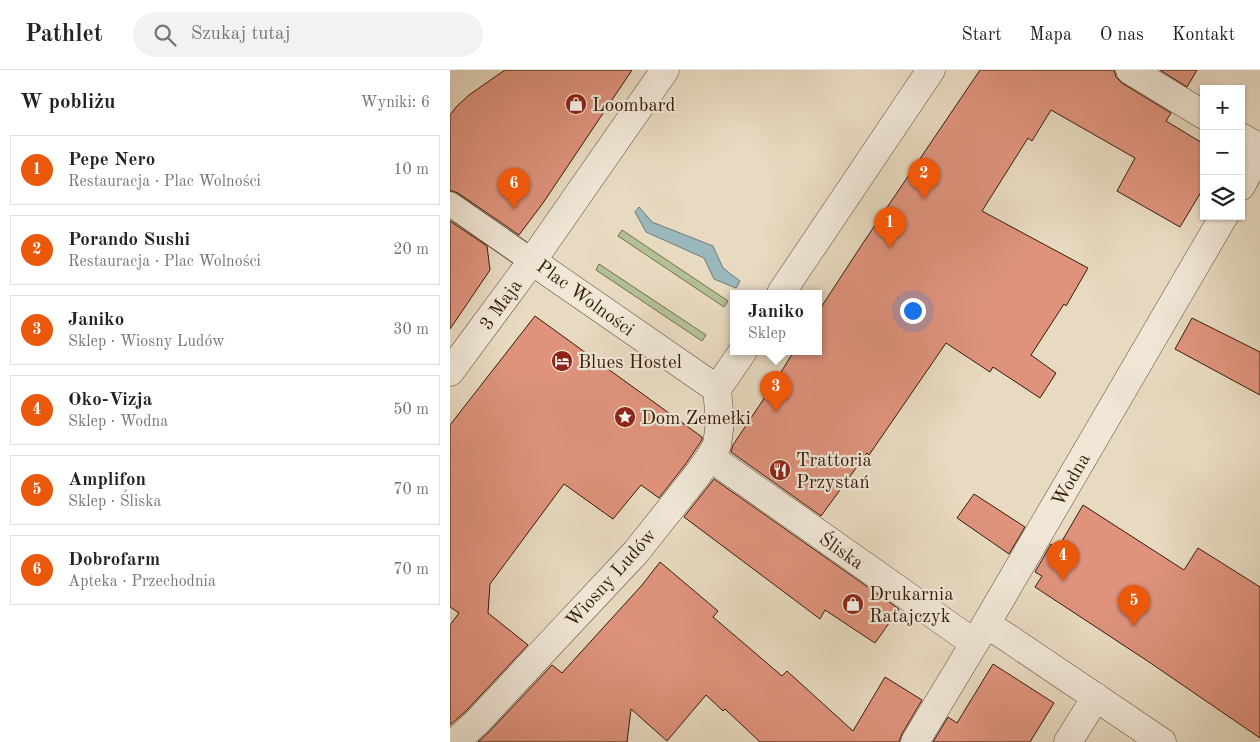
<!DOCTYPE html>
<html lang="pl">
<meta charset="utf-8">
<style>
:root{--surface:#fff;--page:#f2f2f2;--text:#222;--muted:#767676;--line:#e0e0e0;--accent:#ea580c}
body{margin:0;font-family:"Old Standard TT",serif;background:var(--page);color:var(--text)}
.controls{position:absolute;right:15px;top:15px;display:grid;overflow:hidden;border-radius:0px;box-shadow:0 1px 4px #0004}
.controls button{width:45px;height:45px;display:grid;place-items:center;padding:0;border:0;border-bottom:1px solid var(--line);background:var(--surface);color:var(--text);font:25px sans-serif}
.you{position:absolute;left:462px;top:240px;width:18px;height:18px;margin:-12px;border:4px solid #fff;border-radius:50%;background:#1a73e8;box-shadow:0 0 0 8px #1a73e833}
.badge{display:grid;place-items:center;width:32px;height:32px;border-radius:50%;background:var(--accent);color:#fff;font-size:16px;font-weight:700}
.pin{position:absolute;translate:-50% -41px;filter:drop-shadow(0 1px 2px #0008)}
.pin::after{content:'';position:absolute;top:26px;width:18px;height:15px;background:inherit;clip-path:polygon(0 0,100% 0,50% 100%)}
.popup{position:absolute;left:280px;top:220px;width:92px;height:65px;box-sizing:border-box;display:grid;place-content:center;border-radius:0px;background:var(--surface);filter:drop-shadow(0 1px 4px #0005);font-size:16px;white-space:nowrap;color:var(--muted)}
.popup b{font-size:19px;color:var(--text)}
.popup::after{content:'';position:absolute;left:50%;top:100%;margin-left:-10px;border:10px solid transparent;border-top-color:var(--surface)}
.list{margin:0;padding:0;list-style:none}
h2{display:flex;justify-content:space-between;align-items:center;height:65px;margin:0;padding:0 20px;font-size:21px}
h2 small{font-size:16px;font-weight:400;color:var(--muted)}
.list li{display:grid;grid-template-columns:32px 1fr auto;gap:15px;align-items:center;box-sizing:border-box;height:70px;margin:0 10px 10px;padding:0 10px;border:1px solid var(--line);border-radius:0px}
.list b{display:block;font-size:19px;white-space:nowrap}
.list p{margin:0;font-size:16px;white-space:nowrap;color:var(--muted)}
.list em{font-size:16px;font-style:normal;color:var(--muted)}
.icon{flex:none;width:28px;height:28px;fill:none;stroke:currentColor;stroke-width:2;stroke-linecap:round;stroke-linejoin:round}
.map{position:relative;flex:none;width:810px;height:672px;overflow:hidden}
header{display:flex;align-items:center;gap:30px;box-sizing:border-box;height:70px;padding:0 25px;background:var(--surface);border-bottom:1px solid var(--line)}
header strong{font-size:24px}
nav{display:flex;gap:28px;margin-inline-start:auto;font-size:18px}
.search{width:350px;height:45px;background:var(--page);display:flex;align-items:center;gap:12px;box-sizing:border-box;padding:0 18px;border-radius:28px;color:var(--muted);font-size:19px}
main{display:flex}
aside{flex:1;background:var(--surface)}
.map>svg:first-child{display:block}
</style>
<header>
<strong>Pathlet</strong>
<div class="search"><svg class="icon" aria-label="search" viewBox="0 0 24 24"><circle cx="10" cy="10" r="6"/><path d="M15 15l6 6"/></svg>Szukaj tutaj</div>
<nav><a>Start</a><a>Mapa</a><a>O nas</a><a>Kontakt</a></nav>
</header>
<main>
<aside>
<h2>W pobliżu<small>Wyniki: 6</small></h2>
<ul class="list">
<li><span class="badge">1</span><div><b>Pepe Nero</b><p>Restauracja · Plac Wolności</p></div><em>10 m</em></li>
<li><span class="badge">2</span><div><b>Porando Sushi</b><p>Restauracja · Plac Wolności</p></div><em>20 m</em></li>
<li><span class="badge">3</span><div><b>Janiko</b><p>Sklep · Wiosny Ludów</p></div><em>30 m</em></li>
<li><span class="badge">4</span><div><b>Oko-Vizja</b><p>Sklep · Wodna</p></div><em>50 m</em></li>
<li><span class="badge">5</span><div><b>Amplifon</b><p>Sklep · Śliska</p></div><em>70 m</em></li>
<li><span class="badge">6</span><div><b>Dobrofarm</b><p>Apteka · Przechodnia</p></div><em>70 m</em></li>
</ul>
</aside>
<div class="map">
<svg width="810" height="672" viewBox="0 0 810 672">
<rect width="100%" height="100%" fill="#e8dac1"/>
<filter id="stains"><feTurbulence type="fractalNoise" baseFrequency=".004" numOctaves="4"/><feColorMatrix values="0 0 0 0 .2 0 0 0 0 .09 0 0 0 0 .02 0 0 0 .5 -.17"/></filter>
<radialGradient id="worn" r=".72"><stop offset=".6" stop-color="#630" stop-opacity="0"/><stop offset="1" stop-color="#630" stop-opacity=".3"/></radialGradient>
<g fill="#b3c095" stroke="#746d4e">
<path d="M172,160L278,231L274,237L168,166Z"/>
<path d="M149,194L256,265L252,271L146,200Z"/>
</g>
<path fill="#9ab8bb" stroke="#727973" d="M189,137L202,152L263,176L273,198L290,211L286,218L264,209L254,188L196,162L185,142Z"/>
<g fill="#df937d" stroke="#351a07">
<path d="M55,0H182L93,133L69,165L8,123L0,120V45L7,36L19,25Z"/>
<path d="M530,0H664L666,7L672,13L721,43L716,51L754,74V117L730,157L667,121L685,88L601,40L582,71L578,68L532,141L638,198L616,236L614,234L581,285L606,303L590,328L543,297L540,302L496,273L419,385L417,383L371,446L281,382L283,375L323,315L344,281H368V242L413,173Z"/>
<path d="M710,0H747L737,17Z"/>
<path d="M0,151L37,176L40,200L0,259Z"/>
<path d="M85,246L252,367V370L235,395L209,428L191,415L163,449L114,414L40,514L38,543L78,575L16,641L0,655V555L9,543L0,537V355Z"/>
<path d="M742,248L810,282V325L725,279Z"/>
<path d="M264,409L449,539L425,573L375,540L370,549L234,447Z"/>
<path d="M524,424L575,457L559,484L507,448Z"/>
<path d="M633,435L734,500L748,478L810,517V668L699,592L585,517L592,506L585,502L601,474L608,478Z"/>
<path d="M210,492L268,541L263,547L332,606L337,601L403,661L435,607L472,630L452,664L449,672H310L275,639L273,641L256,625L217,671L181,639L177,672H28L38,663L102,595L112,603L192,515Z"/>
<path d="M543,594L604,633L580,672H483L498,647L507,653Z"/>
</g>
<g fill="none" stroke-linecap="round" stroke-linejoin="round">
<g stroke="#624a36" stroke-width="26">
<path id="pedestrian" d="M0,134L82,191"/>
</g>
<g stroke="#624a36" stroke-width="29">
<g id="minor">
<path d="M680,0L754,45"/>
<path d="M791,67L810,78"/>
<path d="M791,116L810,81"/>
<path d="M82,191L267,319"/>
<path d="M331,223L481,0"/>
<path d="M0,302L82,191L215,0"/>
<path d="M267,319L293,281"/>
<path d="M260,387L524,573"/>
<path d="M536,554L558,568L712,672"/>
<path d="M5,672L27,652L186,482L248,404L260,387L267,375L270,352L267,319"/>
<path d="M465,672L536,554L774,146"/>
<path d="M618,672L646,627"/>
</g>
</g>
<use href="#pedestrian" stroke="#f0e7d7" stroke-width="24"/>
<use href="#minor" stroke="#f0e7d7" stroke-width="28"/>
</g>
<defs>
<g id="shop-disc" transform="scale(1.125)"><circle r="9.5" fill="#8f2418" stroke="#f0e7d7"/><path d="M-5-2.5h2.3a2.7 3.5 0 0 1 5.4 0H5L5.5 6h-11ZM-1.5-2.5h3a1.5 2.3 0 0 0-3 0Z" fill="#fff"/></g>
<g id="hotel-disc" transform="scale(1.125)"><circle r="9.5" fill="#8f2418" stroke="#f0e7d7"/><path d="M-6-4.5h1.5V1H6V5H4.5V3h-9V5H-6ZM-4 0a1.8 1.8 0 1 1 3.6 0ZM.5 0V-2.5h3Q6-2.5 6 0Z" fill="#fff"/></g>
<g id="sight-disc" transform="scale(1.125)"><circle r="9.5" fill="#8f2418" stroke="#f0e7d7"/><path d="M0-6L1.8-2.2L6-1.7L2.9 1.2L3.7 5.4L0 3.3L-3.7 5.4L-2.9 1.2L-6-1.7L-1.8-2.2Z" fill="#fff"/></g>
<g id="restaurant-disc" transform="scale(1.125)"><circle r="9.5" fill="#8f2418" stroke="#f0e7d7"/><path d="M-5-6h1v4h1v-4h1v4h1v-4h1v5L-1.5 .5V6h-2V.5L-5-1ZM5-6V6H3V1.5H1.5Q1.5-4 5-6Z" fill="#fff"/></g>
</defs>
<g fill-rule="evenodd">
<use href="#shop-disc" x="126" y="34"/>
<use href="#hotel-disc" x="112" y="291"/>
<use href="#sight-disc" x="175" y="347"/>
<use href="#restaurant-disc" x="330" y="400"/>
<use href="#shop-disc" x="403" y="534"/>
</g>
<g text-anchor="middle" stroke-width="4.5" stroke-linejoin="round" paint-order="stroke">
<g font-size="19" fill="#351a07" stroke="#f0e7d7" text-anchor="start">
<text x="142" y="41">Loombard</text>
<text x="128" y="298">Blues Hostel</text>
<text x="191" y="354">Dom Zemełki</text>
<text x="346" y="396">Trattoria<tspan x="346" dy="22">Przystań</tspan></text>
<text x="419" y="530">Drukarnia<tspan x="419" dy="22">Ratajczyk</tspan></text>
</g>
<g font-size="19" fill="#351a07" stroke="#f0e7d7">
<text transform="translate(136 227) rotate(36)" y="7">Plac Wolności</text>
<text transform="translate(50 234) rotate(-54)" y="7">3 Maja</text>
<text transform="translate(620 409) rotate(-60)" y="7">Wodna</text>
<text transform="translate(392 480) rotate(35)" y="7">Śliska</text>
<text transform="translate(160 507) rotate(-48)" y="7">Wiosny Ludów</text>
</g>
</g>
<rect width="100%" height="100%" filter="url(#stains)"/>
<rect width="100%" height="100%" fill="url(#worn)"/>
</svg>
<div class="controls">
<button>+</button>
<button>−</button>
<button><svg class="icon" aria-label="layers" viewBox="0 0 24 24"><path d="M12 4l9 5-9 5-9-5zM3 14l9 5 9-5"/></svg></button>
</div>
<div class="you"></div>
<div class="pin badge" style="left:440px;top:178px">1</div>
<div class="pin badge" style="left:474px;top:129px">2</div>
<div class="pin badge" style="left:326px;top:342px">3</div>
<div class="popup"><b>Janiko</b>Sklep</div>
<div class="pin badge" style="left:613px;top:511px">4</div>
<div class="pin badge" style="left:684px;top:556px">5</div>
<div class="pin badge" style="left:64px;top:139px">6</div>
</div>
</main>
